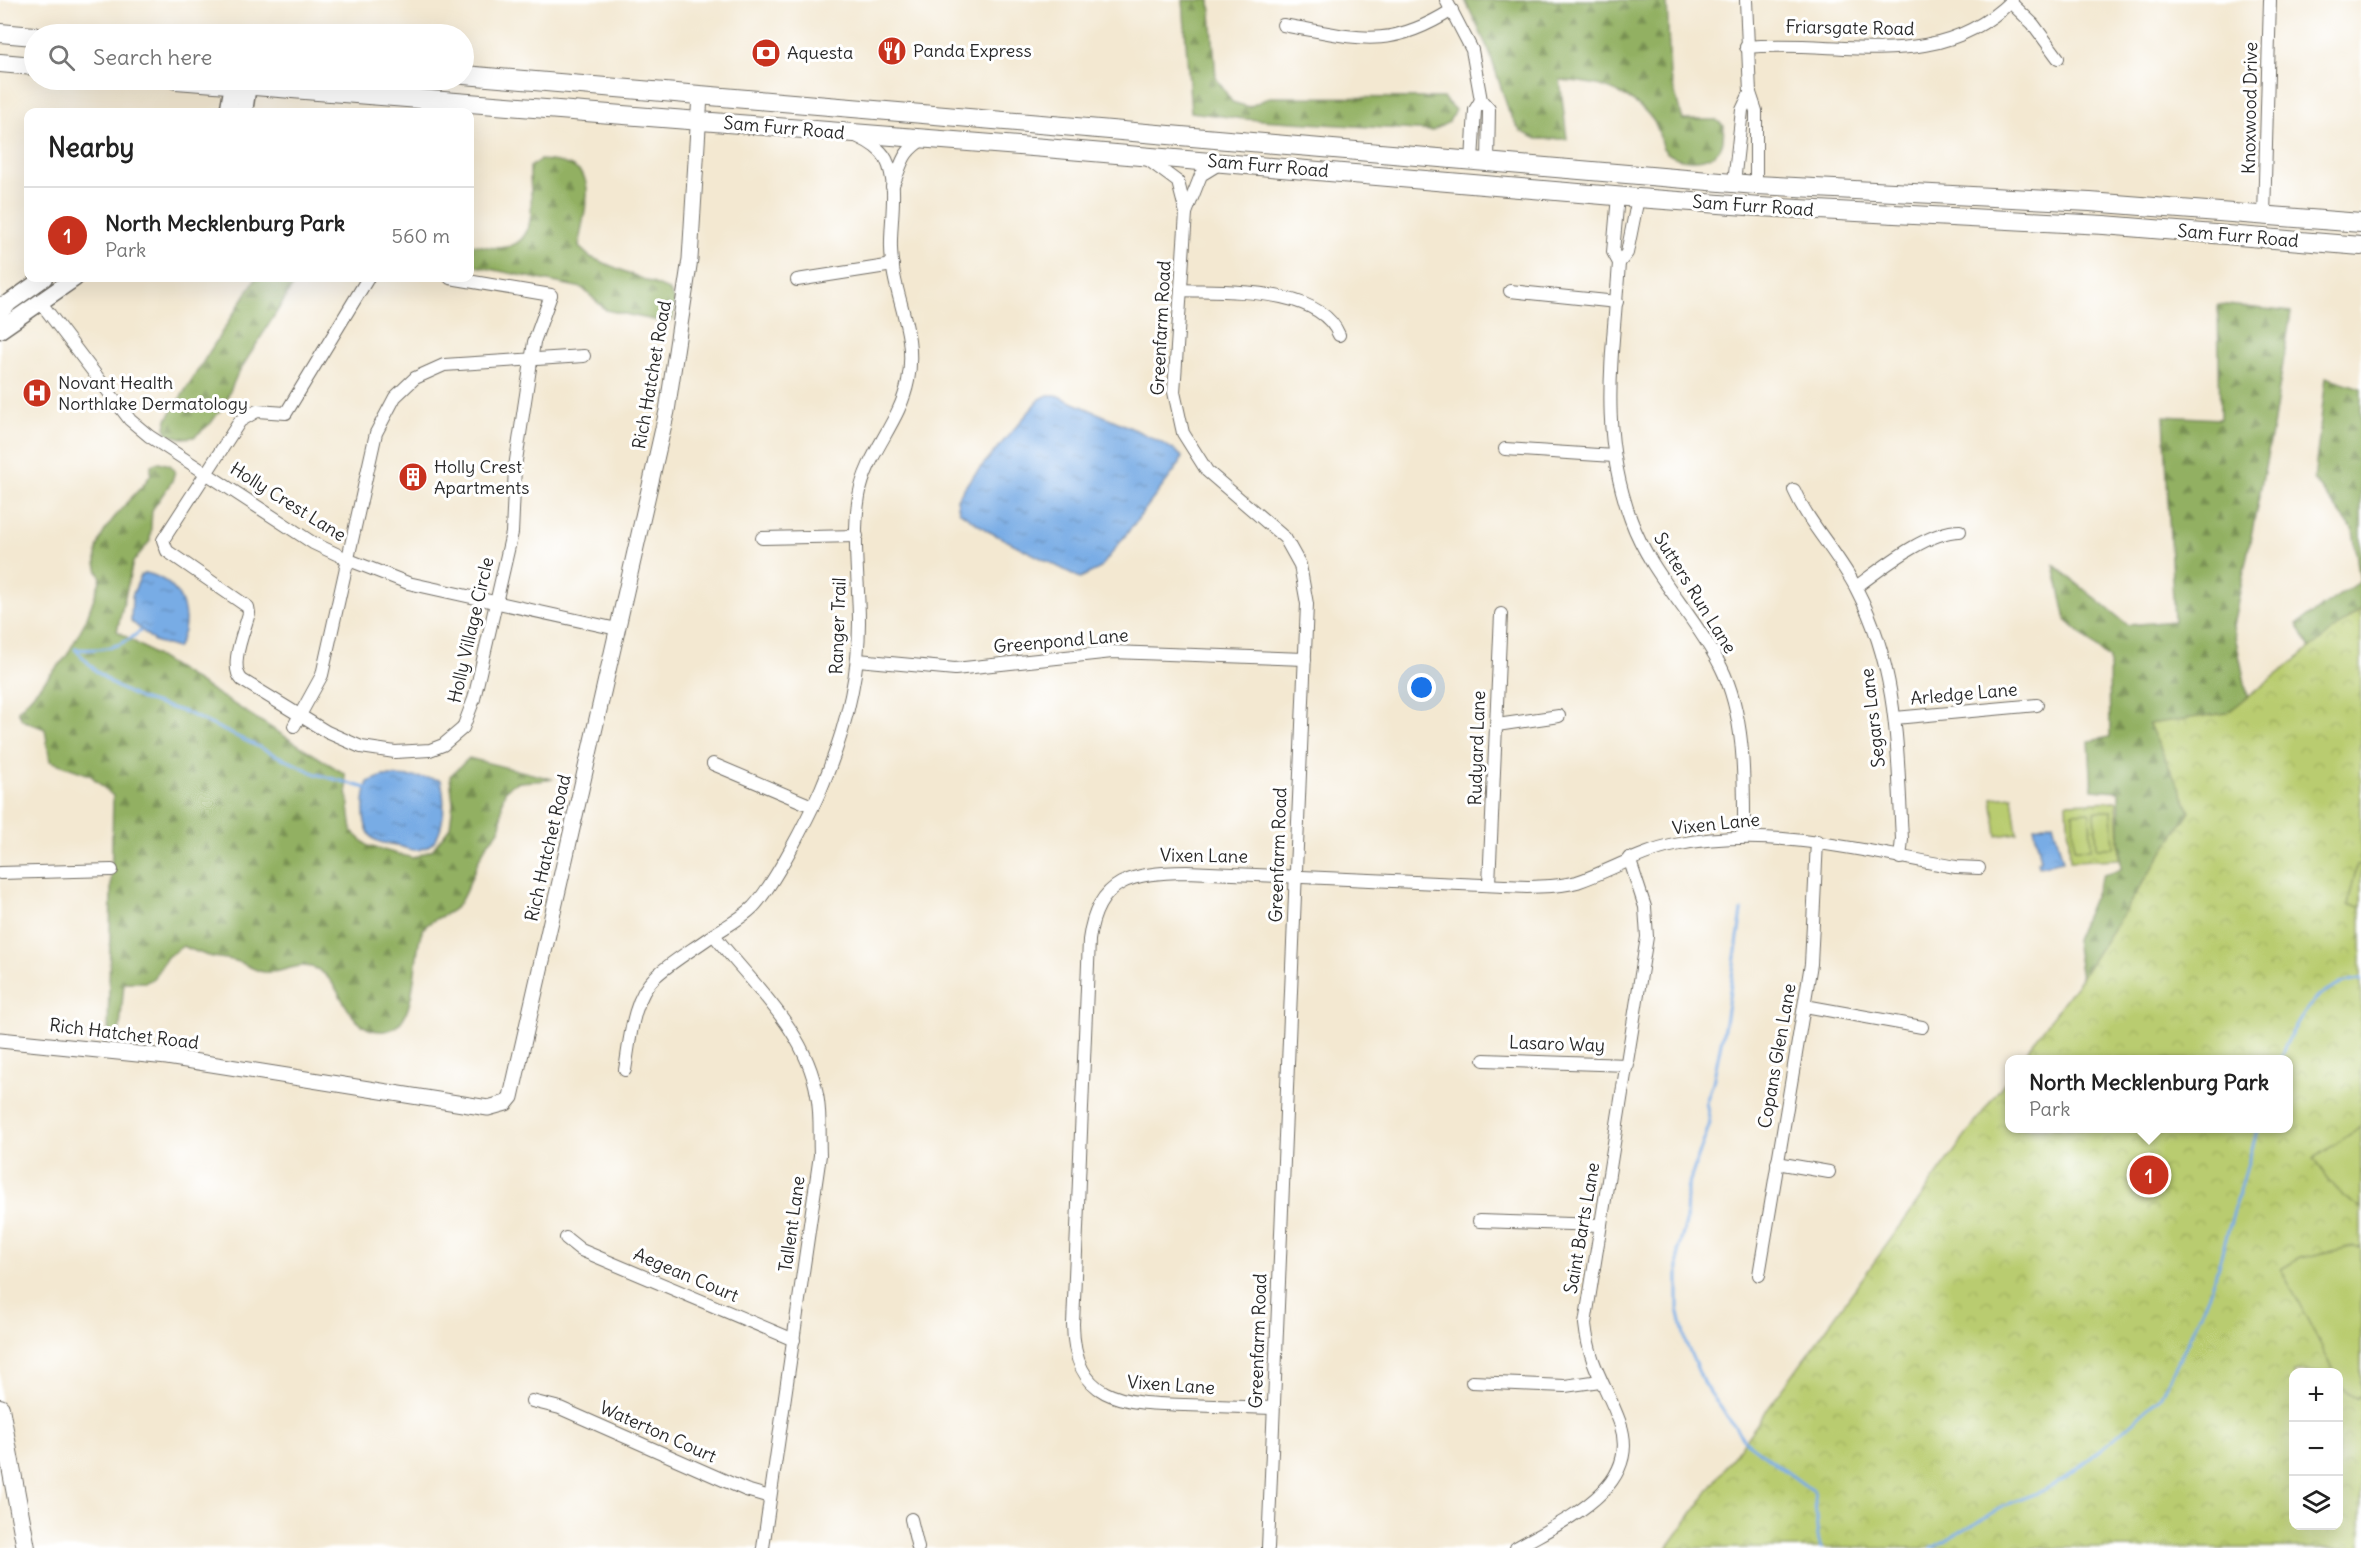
<!DOCTYPE html>
<meta charset="utf-8">
<style>
:root{--surface:#fff;--page:#f2f2f2;--text:#222;--muted:#767676;--line:#e0e0e0;--accent:#c8321e}
body{margin:0;font-family:Delius,sans-serif;background:var(--page);color:var(--text)}
.controls{position:absolute;right:18px;bottom:18px;display:grid;overflow:hidden;border-radius:12px;box-shadow:0 6px 24px #0002}
.controls button{width:54px;height:54px;display:grid;place-items:center;padding:0;border:0;border-bottom:2px solid var(--line);background:var(--surface);color:var(--text);font:30px sans-serif}
.you{position:absolute;left:1422px;top:688px;width:21px;height:21px;margin:-15px;border:4px solid #fff;border-radius:50%;background:#1a73e8;box-shadow:0 0 0 9px #1a73e833}
.badge{display:grid;place-items:center;width:39px;height:39px;border-radius:50%;background:var(--accent);color:#fff;font-size:20px;font-weight:700}
.pin{position:absolute;translate:-50% -50%;border:3px solid #fff;box-shadow:0 2px 6px #0006}
.popup{position:absolute;left:2005px;top:1055px;width:288px;height:78px;box-sizing:border-box;display:grid;place-content:center;border-radius:12px;background:var(--surface);filter:drop-shadow(0 2px 4px #0005);font-size:20px;white-space:nowrap;color:var(--muted)}
.popup b{font-size:22px;color:var(--text)}
.popup::after{content:'';position:absolute;left:50%;top:100%;margin-left:-12px;border:12px solid transparent;border-top-color:var(--surface)}
.list{margin:0;padding:0;list-style:none}
h2{display:flex;justify-content:space-between;align-items:center;height:78px;margin:0;padding:0 24px;font-size:26px}
h2 small{font-size:20px;font-weight:400;color:var(--muted)}
.list li{display:grid;grid-template-columns:39px 1fr auto;gap:18px;align-items:center;box-sizing:border-box;height:96px;padding:0 24px;border-top:2px solid var(--line)}
.list b{display:block;font-size:22px;white-space:nowrap}
.list p{margin:0;font-size:20px;white-space:nowrap;color:var(--muted)}
.list em{font-size:20px;font-style:normal;color:var(--muted)}
.icon{flex:none;width:33px;height:33px;fill:none;stroke:currentColor;stroke-width:2;stroke-linecap:round;stroke-linejoin:round}
.map{position:relative;flex:none;width:2361px;height:1548px;overflow:hidden}
.search{position:absolute;background:var(--surface);box-shadow:0 6px 24px #0002;left:24px;top:24px;width:450px;height:66px;display:flex;align-items:center;gap:15px;box-sizing:border-box;padding:0 21px;border-radius:33px;color:var(--muted);font-size:22px}
.panel{position:absolute;background:var(--surface);box-shadow:0 6px 24px #0002;left:24px;top:108px;width:450px;height:174px;border-radius:12px}
.map>svg:first-child{display:block}
</style>
<div class="map">
<svg width="2361" height="1548" viewBox="0 0 2361 1548">
<defs>
<pattern id="forest-firs" width="22" height="20" patternUnits="userSpaceOnUse" patternTransform="scale(1.5)"><rect width="22" height="20" fill="#92b062"/><path d="M5 1l3.5 6h-7zM16 11l3.5 6h-7z" fill="#778f51"/></pattern>
<pattern id="park-crowns" width="20" height="18" patternUnits="userSpaceOnUse" patternTransform="scale(1.5)"><rect width="20" height="18" fill="#b9cc6f"/><path d="M2 6a3 3 0 1 1 6 0M12 15a3 3 0 1 1 6 0" fill="none" stroke="#9faf60"/></pattern>
<pattern id="water-ripples" width="26" height="14" patternUnits="userSpaceOnUse" patternTransform="scale(1.5)"><rect width="26" height="14" fill="#78ace5"/><path d="M2 4q2-2 4 0t4 0M15 11q2-2 4 0t4 0" fill="none" stroke="#638cba"/></pattern>
</defs>
<rect width="100%" height="100%" fill="#fff"/>
<filter id="ink" filterUnits="userSpaceOnUse"><feTurbulence type="fractalNoise" baseFrequency=".0167" numOctaves="2"/><feDisplacementMap in="SourceGraphic" scale="12" xChannelSelector="R" yChannelSelector="G"/><feConvolveMatrix kernelMatrix="1 2 1 2 8 2 1 2 1" color-interpolation-filters="sRGB"/></filter>
<filter id="wash" filterUnits="userSpaceOnUse"><feTurbulence type="fractalNoise" baseFrequency=".008" numOctaves="4" result="noise"/><feDisplacementMap in="SourceGraphic" scale="24" xChannelSelector="R" yChannelSelector="G"/><feGaussianBlur stdDeviation="1.35" result="paint"/><feColorMatrix in="noise" values="0 0 0 0 0 0 0 0 0 0 0 0 0 0 0 0 0 1.4 0 .05"/><feComposite in="paint" operator="in"/></filter>
<g filter="url(#wash)">
<rect width="100%" height="100%" fill="#f3e8d1"/>
<g fill="url(#forest-firs)" stroke="#5e6e46" stroke-width="1.5">
<path d="M1183,0H1210L1216,78L1232,102L1249,107L1270,97L1443,98L1455,110L1449,122L1432,131L1244,119L1191,112Z"/>
<path d="M1465,0H1667L1670,77L1683,120H1716L1724,126C1723,131 1724,139 1722,144C1715,165 1674,165 1663,148C1660,143 1660,135 1658,130C1653,116 1638,104 1626,97C1605,84 1584,82 1560,80L1567,139H1537L1520,131L1509,112L1489,51Z"/>
<path d="M540,160C609,163 583,201 579,247L590,257L669,290L675,301L673,319L663,322L606,310L582,288L470,265V244C479,245 489,248 498,248C543,247 529,194 530,167Z"/>
<path d="M256,278H298L237,375L224,405L211,423L194,437L182,438L168,434L165,428L167,419Z"/>
<path d="M2218,304L2291,312L2273,427L2233,626L2248,697L2227,713L2149,724L2190,811L2081,978L2075,940L2103,875L2121,869L2119,791L2092,789L2089,741L2110,737L2109,659L2066,620L2054,565L2128,625L2174,621L2164,416L2220,419Z"/>
<path d="M2326,377L2361,388V609L2310,649L2297,624L2360,581L2353,530L2314,480Z"/>
<path d="M159,462L170,465L175,471L172,481L152,510L150,541L133,562L117,631L345,774L352,831L368,846L413,858L432,850L450,827L453,803L450,776L469,758L552,779C538,783 520,778 509,787C498,796 504,818 499,830C495,837 488,841 485,848C474,866 470,888 458,905C450,916 432,917 424,928C410,949 423,1035 379,1031C345,1029 342,981 317,969C298,960 284,974 264,972C256,971 247,965 239,962C230,958 222,959 213,957C203,955 192,950 183,946L167,957L153,979L146,982H124L120,1028L117,1035L112,1036L108,1033L113,796L90,775L50,761L45,729L22,720L18,711L66,657L86,620L101,578C81,543 124,507 145,483L151,474V465Z"/>
</g>
<g fill="url(#park-crowns)" stroke="#727c4d" stroke-width="1.5" fill-rule="evenodd">
<path d="M2361,609V1548H1667L2009,1076L2010,1128H2288V1060L2021,1059L2081,978L2190,811L2149,724L2227,713ZM2294,1372H2338V1526H2294Z"/>
<path d="M2117,801L2120,859L2070,861L2067,803Z"/>
</g>
<g fill="#b9cc6f" stroke="#727c4d" stroke-width="1.5">
<path d="M2012,796L2017,833L1997,836L1992,798Z"/>
<path d="M2095,811H2112L2114,848H2097Z"/>
<path d="M2090,812L2091,849H2074L2073,813Z"/>
<path d="M2357,865L2361,866V907L2348,905Z"/>
<path d="M2361,1127V1208L2342,1196L2313,1159Z"/>
<path d="M2351,1247L2361,1248V1395L2356,1398C2345,1393 2338,1385 2338,1372H2335L2281,1269L2300,1258Z"/>
</g>
<g fill="url(#water-ripples)" stroke="#526c88" stroke-width="1.5">
<path d="M1048,395H1056C1079,406 1171,442 1182,457L1179,465L1105,562L1099,569L1080,578L988,531L959,511L957,499L969,481L1040,399Z"/>
<path d="M146,573C182,581 195,618 177,648L154,641L131,621L132,596L141,575Z"/>
<path d="M383,776C395,776 431,777 441,780C446,802 447,849 415,850C409,850 402,847 397,845C389,844 376,843 371,836C361,825 363,795 368,782Z"/>
<path d="M2053,823L2063,861L2039,866L2038,861L2041,860L2034,827Z"/>
</g>
<g fill="none" stroke-linecap="round" stroke-linejoin="round">
<g stroke="#78ace5" stroke-width="3">
<path d="M75,649L96,671L117,687L141,699L185,712L316,774L366,788"/>
<path d="M76,649C100,651 122,648 140,631"/>
<path d="M1742,911L1725,1023L1713,1082L1706,1102L1710,1123L1687,1189L1686,1223L1678,1250V1309L1686,1343L1704,1384L1744,1440L1814,1492C1817,1509 1815,1535 1821,1548"/>
<path d="M2279,1060C2296,1021 2315,983 2361,979"/>
<path d="M1932,1548L2010,1503L2042,1491L2065,1478L2109,1443L2160,1397L2186,1346L2212,1287L2258,1128"/>
</g>
</g>
</g>
<g filter="url(#ink)">
<g fill="none" stroke-linecap="round" stroke-linejoin="round">
<g stroke="#716d65" stroke-width="14">
<g id="minor">
<path d="M1446,0L1472,50L1481,100L1489,109L1488,162"/>
<path d="M1746,0L1750,93L1756,111V185"/>
<path d="M2010,2L2033,24L2058,58"/>
<path d="M1283,25C1355,37 1386,52 1452,10"/>
<path d="M1746,47C1841,38 1936,76 2012,0"/>
<path d="M1147,159L1178,182L1186,213L1174,392L1183,433L1207,471L1285,538L1300,565L1307,604L1268,1548"/>
<path d="M1472,161L1475,110L1481,100"/>
<path d="M1734,183L1742,110L1750,93"/>
<path d="M892,187C903,163 900,153 925,138"/>
<path d="M1618,196L1613,252L1619,263C1613,356 1598,429 1631,520C1651,575 1695,615 1721,667C1746,717 1744,782 1744,837"/>
<path d="M1186,213L1201,175L1219,164"/>
<path d="M2264,216L2270,0"/>
<path d="M1619,263L1627,253L1638,198"/>
<path d="M368,278L286,413L257,411L240,421L163,540L167,551L248,607L249,613C245,630 228,666 242,680L327,732L361,747L395,752L430,750L443,745L463,728L474,699L512,533L515,467L534,342L551,295L450,278"/>
<path d="M797,280L893,265"/>
<path d="M1181,290C1225,292 1319,286 1339,335"/>
<path d="M1510,291L1617,302"/>
<path d="M41,303L130,420L149,436L313,543L349,560L408,583L617,629"/>
<path d="M1505,449L1614,456"/>
<path d="M1794,490C1810,526 1839,554 1857,590C1899,671 1897,750 1902,839L1900,858"/>
<path d="M762,538L857,536"/>
<path d="M1856,587C1882,568 1927,531 1960,531"/>
<path d="M858,660L955,669L1112,652L1305,659"/>
<path d="M1895,718L2037,705"/>
<path d="M1497,725L1559,716"/>
<path d="M294,726L322,675L376,433L395,397L415,378L444,365L584,356"/>
<path d="M713,764L812,806"/>
<path d="M0,873L112,870"/>
<path d="M1489,884L1501,614"/>
<path d="M714,935C752,984 807,1031 817,1095C821,1114 819,1135 820,1155L763,1548"/>
<path d="M1805,1006L1922,1027"/>
<path d="M1484,1060L1628,1065"/>
<path d="M625,1070C630,1041 632,999 655,977C671,962 692,950 710,937C725,927 741,919 753,907C774,885 808,818 821,789C844,735 859,681 859,622C859,581 852,537 859,496C866,454 900,423 908,381C918,331 892,296 891,248C890,220 899,185 886,159C880,148 869,142 858,137"/>
<path d="M1777,1163L1829,1172"/>
<path d="M1479,1221L1601,1225"/>
<path d="M566,1238L581,1250L794,1340"/>
<path d="M1759,1275L1811,964L1817,841"/>
<path d="M1472,1382L1565,1386L1600,1381"/>
<path d="M532,1401L560,1408L746,1490L770,1497"/>
<path d="M1273,1408C1244,1407 1214,1406 1185,1405C1122,1403 1074,1402 1073,1324L1089,940C1097,878 1133,873 1187,872L1527,887C1543,886 1560,887 1577,882C1610,871 1640,852 1675,845C1771,825 1862,851 1956,867L1979,868"/>
<path d="M911,1519L918,1548"/>
<path d="M1516,1548C1560,1522 1643,1489 1620,1423C1606,1384 1590,1369 1585,1324L1647,937L1645,907L1629,858"/>
</g>
</g>
<g stroke="#716d65" stroke-width="17">
<path id="tertiary" d="M0,1040L167,1057L488,1108L506,1103L511,1097L667,411L690,259L700,95"/>
</g>
<g stroke="#716d65" stroke-width="19">
<g id="secondary">
<path d="M228,112L233,85"/>
<path d="M244,112L248,85"/>
<path d="M0,313L6,305L44,278"/>
<path d="M0,330L75,278"/>
</g>
</g>
<g stroke="#716d65" stroke-width="20">
<g id="primary">
<path d="M0,33L34,36"/>
<path d="M0,63L34,66"/>
<path d="M464,75L1756,185L2090,202L2361,223"/>
<path d="M176,80L1045,148L1638,198L1760,207L2104,225L2361,246"/>
<path d="M341,80H390"/>
<path d="M0,306L6,305"/>
<path d="M0,1408L26,1548"/>
</g>
</g>
<use href="#minor" stroke="#fff" stroke-width="12"/>
<use href="#tertiary" stroke="#fff" stroke-width="15"/>
<use href="#secondary" stroke="#fff" stroke-width="16"/>
<use href="#primary" stroke="#fff" stroke-width="18"/>
</g>
</g>
<defs>
<g id="restaurant-disc" transform="scale(1.5)"><circle r="9.5" fill="#c8321e" stroke="#fff"/><path d="M-5-6h1v4h1v-4h1v4h1v-4h1v5L-1.5 .5V6h-2V.5L-5-1ZM5-6V6H3V1.5H1.5Q1.5-4 5-6Z" fill="#fff"/></g>
<g id="bank-disc" transform="scale(1.5)"><circle r="9.5" fill="#c8321e" stroke="#fff"/><path d="M-6-4H6V4H-6ZM0-2.3a2.3 2.3 0 1 0 0 4.6a2.3 2.3 0 1 0 0-4.6Z" fill="#fff"/></g>
<g id="hospital-disc" transform="scale(1.5)"><circle r="9.5" fill="#c8321e" stroke="#fff"/><path d="M-5-5h3v3.5h4V-5h3V5h-3V1.5h-4V5h-3Z" fill="#fff"/></g>
<g id="building-disc" transform="scale(1.5)"><circle r="9.5" fill="#c8321e" stroke="#fff"/><path d="M-4-6H4V6H1V3H-1V6H-4ZM-2.5-4.3h1.7v1.8h-1.7ZM.8-4.3h1.7v1.8H.8ZM-2.5-1h1.7V.8h-1.7ZM.8-1h1.7V.8H.8Z" fill="#fff"/></g>
</defs>
<g fill-rule="evenodd">
<use href="#restaurant-disc" x="892" y="51"/>
<use href="#bank-disc" x="766" y="53"/>
<use href="#hospital-disc" x="37" y="393"/>
<use href="#building-disc" x="413" y="477"/>
</g>
<g text-anchor="middle" stroke-width="6" stroke-linejoin="round" paint-order="stroke">
<g font-size="18" fill="#2b2b2b" stroke="#fff">
<text transform="translate(1850 28) rotate(1)" y="6">Friarsgate Road</text>
<text transform="translate(2250 108) rotate(-89)" y="6">Knoxwood Drive</text>
<text transform="translate(784 128) rotate(5)" y="6">Sam Furr Road</text>
<text transform="translate(1268 166) rotate(5)" y="6">Sam Furr Road</text>
<text transform="translate(1753 206) rotate(4)" y="6">Sam Furr Road</text>
<text transform="translate(2238 236) rotate(5)" y="6">Sam Furr Road</text>
<text transform="translate(1161 328) rotate(-87)" y="6">Greenfarm Road</text>
<text transform="translate(652 375) rotate(-80)" y="6">Rich Hatchet Road</text>
<text transform="translate(288 502) rotate(32)" y="6">Holly Crest Lane</text>
<text transform="translate(1695 593) rotate(58)" y="6">Sutters Run Lane</text>
<text transform="translate(838 626) rotate(-88)" y="6">Ranger Trail</text>
<text transform="translate(471 630) rotate(-77)" y="6">Holly Village Circle</text>
<text transform="translate(1061 641) rotate(-5)" y="6">Greenpond Lane</text>
<text transform="translate(1964 694) rotate(-5)" y="6">Arledge Lane</text>
<text transform="translate(1873 718) rotate(-97)" y="6">Segars Lane</text>
<text transform="translate(1477 748) rotate(-88)" y="6">Rudyard Lane</text>
<text transform="translate(1716 824) rotate(-6)" y="6">Vixen Lane</text>
<text transform="translate(548 848) rotate(-77)" y="6">Rich Hatchet Road</text>
<text transform="translate(1278 855) rotate(-88)" y="6">Greenfarm Road</text>
<text transform="translate(1204 856) rotate(1)" y="6">Vixen Lane</text>
<text transform="translate(124 1034) rotate(7)" y="6">Rich Hatchet Road</text>
<text transform="translate(1557 1044) rotate(2)" y="6">Lasaro Way</text>
<text transform="translate(1777 1056) rotate(-80)" y="6">Copans Glen Lane</text>
<text transform="translate(792 1224) rotate(-82)" y="6">Tallent Lane</text>
<text transform="translate(1582 1228) rotate(-80)" y="6">Saint Barts Lane</text>
<text transform="translate(686 1275) rotate(23)" y="6">Aegean Court</text>
<text transform="translate(1258 1341) rotate(-88)" y="6">Greenfarm Road</text>
<text transform="translate(1171 1385) rotate(4)" y="6">Vixen Lane</text>
<text transform="translate(658 1432) rotate(24)" y="6">Waterton Court</text>
</g>
<g font-size="18" fill="#2b2b2b" stroke="#fff" text-anchor="start">
<text x="913" y="57">Panda Express</text>
<text x="787" y="59">Aquesta</text>
<text x="58" y="389">Novant Health<tspan x="58" dy="21">Northlake Dermatology</tspan></text>
<text x="434" y="473">Holly Crest<tspan x="434" dy="21">Apartments</tspan></text>
</g>
</g>
</svg>
<div class="controls">
<button>+</button>
<button>−</button>
<button><svg class="icon" aria-label="layers" viewBox="0 0 24 24"><path d="M12 4l9 5-9 5-9-5zM3 14l9 5 9-5"/></svg></button>
</div>
<div class="you"></div>
<div class="pin badge" style="left:2149px;top:1175px">1</div>
<div class="popup"><b>North Mecklenburg Park</b>Park</div>
<div class="search"><svg class="icon" aria-label="search" viewBox="0 0 24 24"><circle cx="10" cy="10" r="6"/><path d="M15 15l6 6"/></svg>Search here</div>
<section class="panel">
<h2>Nearby<small></small></h2>
<ul class="list">
<li><span class="badge">1</span><div><b>North Mecklenburg Park</b><p>Park</p></div><em>560 m</em></li>
</ul>
</section>
</div>
